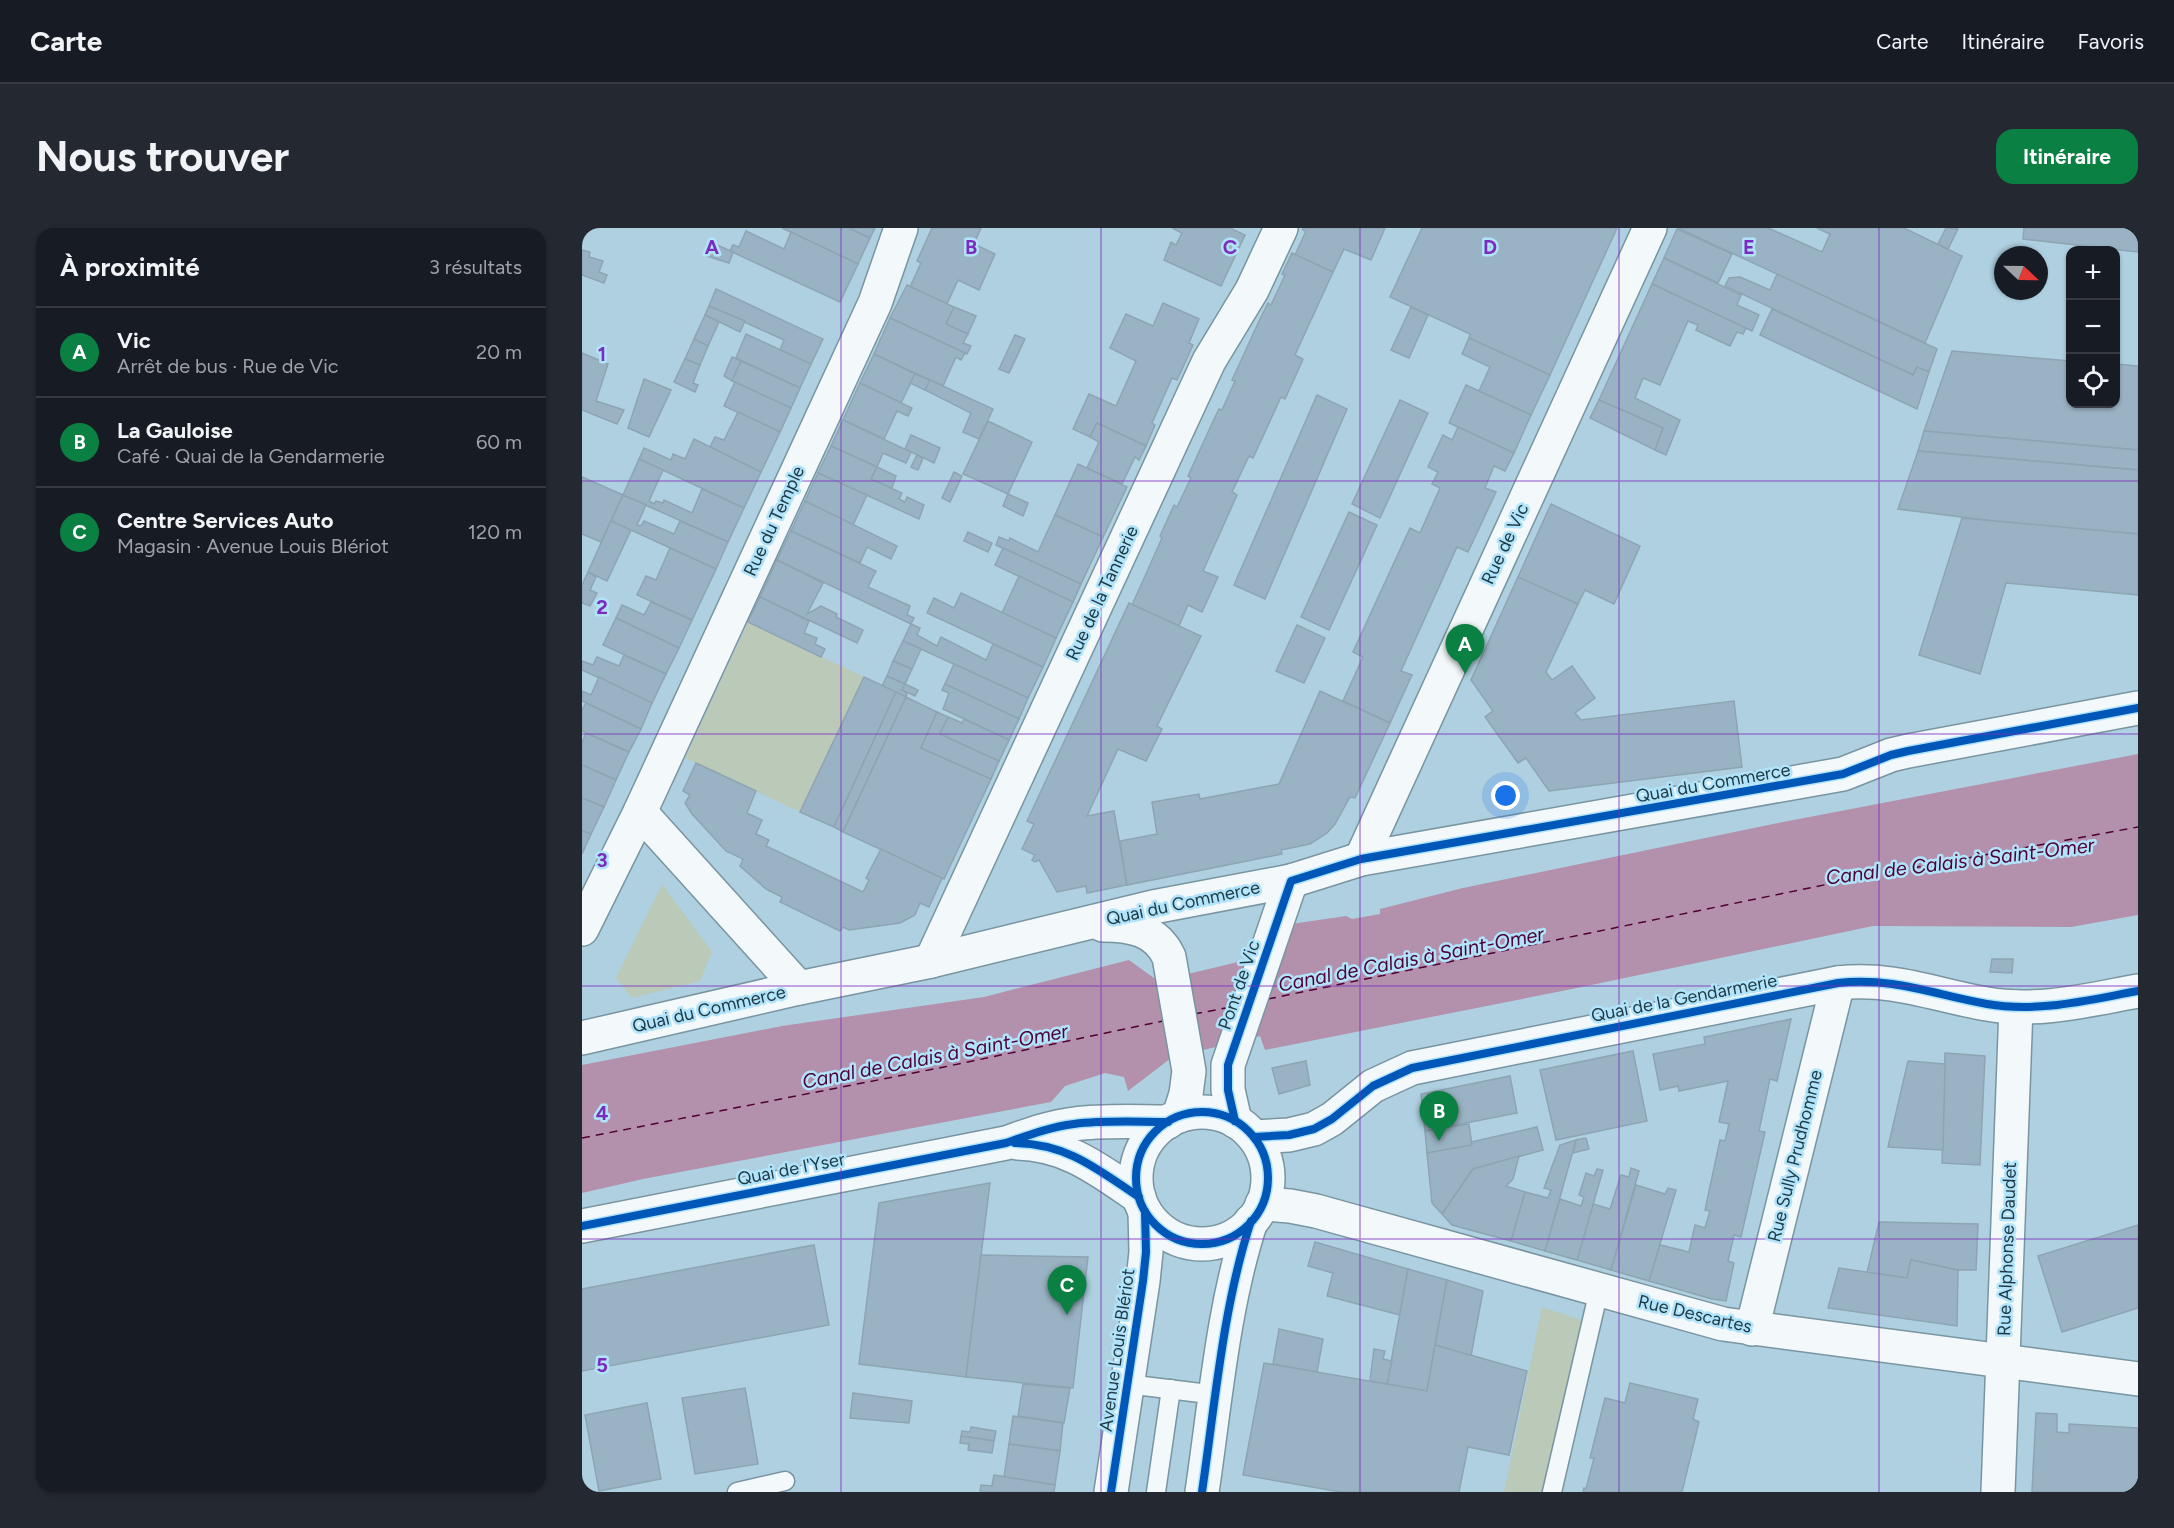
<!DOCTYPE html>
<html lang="fr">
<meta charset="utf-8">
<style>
:root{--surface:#171b24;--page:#242831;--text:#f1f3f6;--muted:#9ea1a6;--line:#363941;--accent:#0b8043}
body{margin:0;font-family:Figtree,sans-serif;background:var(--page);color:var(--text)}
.controls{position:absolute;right:18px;top:18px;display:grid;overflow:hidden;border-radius:12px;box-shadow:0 2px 4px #0004}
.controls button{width:54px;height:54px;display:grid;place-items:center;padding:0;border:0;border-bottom:2px solid var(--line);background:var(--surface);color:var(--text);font:30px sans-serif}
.compass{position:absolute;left:1412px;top:18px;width:54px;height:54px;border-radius:50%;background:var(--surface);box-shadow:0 2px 4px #0004;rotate:112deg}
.you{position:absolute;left:924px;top:568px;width:21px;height:21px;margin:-15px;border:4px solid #fff;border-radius:50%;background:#1a73e8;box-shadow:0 0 0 9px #1a73e833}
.badge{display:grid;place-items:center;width:39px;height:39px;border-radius:50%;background:var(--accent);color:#fff;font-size:20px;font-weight:700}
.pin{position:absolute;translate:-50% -50px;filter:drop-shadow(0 2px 3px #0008)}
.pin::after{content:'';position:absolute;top:32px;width:21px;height:18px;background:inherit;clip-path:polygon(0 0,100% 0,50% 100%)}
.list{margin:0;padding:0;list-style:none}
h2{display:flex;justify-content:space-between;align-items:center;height:78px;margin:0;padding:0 24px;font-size:26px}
h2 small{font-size:20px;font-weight:400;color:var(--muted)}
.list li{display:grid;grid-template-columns:39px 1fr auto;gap:18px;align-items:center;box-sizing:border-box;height:90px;padding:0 24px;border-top:2px solid var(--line)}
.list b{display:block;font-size:22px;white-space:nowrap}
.list p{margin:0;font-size:20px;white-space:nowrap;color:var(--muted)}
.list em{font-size:20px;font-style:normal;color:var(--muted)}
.icon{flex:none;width:33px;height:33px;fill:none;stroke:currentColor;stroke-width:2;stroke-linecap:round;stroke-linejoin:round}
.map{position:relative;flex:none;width:1556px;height:1264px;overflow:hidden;border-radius:18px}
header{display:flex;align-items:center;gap:36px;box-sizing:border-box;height:84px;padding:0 30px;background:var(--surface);border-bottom:2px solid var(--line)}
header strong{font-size:28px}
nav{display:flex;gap:33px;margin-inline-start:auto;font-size:21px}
.intro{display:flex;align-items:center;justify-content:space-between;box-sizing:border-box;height:144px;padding:0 36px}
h1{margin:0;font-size:42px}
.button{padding:15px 27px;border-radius:18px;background:var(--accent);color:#fff;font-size:21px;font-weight:700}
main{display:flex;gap:36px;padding:0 36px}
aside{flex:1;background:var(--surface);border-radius:18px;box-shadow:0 2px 4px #0004}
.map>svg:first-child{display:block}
</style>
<header>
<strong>Carte</strong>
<nav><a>Carte</a><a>Itinéraire</a><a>Favoris</a></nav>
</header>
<div class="intro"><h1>Nous trouver</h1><a class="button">Itinéraire</a></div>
<main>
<aside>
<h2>À proximité<small>3 résultats</small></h2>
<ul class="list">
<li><span class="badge">A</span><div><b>Vic</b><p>Arrêt de bus · Rue de Vic</p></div><em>20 m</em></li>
<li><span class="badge">B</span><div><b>La Gauloise</b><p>Café · Quai de la Gendarmerie</p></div><em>60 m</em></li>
<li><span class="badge">C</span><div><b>Centre Services Auto</b><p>Magasin · Avenue Louis Blériot</p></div><em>120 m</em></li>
</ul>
</aside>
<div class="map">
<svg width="1556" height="1264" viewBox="0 0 1556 1264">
<rect width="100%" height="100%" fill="#aed0e0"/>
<g fill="#bac9b8">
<path d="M166,394L282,449L218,584L103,530Z"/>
<path d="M80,656L130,724L118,753L50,770L34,750Z"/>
<path d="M960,1079L1007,1095L974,1264H922Z"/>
</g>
<path fill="#b390ac" d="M1556,526V687L1489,699L1291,698L990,761L683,822L678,808L589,830L546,863L542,849L523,845L483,858L469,874L61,951L0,965V837L200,798L402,769L547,732L576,753L703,723L709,696L764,688L770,691L798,686V681L881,660L1196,595Z"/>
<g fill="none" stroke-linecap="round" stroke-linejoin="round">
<g stroke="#500034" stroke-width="1.5" stroke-dasharray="8 6" stroke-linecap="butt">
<path d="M686,771L1276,650L1556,599"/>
<path d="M612,786L649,779"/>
<path d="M0,910L362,839L581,793"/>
</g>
</g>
<g fill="#9ab3c4" stroke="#8da4b3" stroke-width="1.5">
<path d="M200,0H267L288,10L276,36Z"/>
<path d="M267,0H293L288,10Z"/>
<path d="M350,0H399L392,16L413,26L397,62L376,52L365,76L328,59L339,35L335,33Z"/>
<path d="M590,0H648L663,7L639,58L582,32L589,14L594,17L600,5Z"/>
<path d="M721,0H803L789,32L762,21L751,44L713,27L724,3L721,2Z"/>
<path d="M840,0H1035L968,147L887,110L888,106L808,69Z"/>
<path d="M1096,0H1186L1240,24L1248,6L1235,0H1322L1380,28L1343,115Z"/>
<path d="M1364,0L1376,1L1366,21L1356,16Z"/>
<path d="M1442,0H1556V24L1441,11Z"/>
<path d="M1095,1L1150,26L1136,55L1082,30Z"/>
<path d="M164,3L202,21L209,4L276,36L258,74L148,23L151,17L157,19Z"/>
<path d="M128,14L151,24L147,35L122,27Z"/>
<path d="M0,22L8,24L7,29L21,33L17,44L25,47L22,55L0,47Z"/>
<path d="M710,25L751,44L713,127L721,131L719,136L703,171L699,169L671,230L667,228L650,264L655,267L621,343L636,349L620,384L606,377L597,398L550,377L580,310L578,308L592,277L595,279L609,250L606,248L633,189L637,181L640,182L653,153L650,152L678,91L686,75L689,77L703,47L700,46Z"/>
<path d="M1082,30L1159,67L1155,77L1177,87L1170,103L1070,56Z"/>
<path d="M1195,46L1355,121L1347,144L1335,139L1331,147L1143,58L1147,50L1158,49L1188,62Z"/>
<path d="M1070,56L1164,100L1161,106L1155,104L1148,118L1114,102L1116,97L1106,93L1078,157L1061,150L1053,170L1098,192L1084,227L1073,222L1081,200L1017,172Z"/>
<path d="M325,57L372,79L364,96L386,106L381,115L389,118L385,126L308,90Z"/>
<path d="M134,61L241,111L229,136L198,122L202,112L127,78Z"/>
<path d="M581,75L617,91L607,115L611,117L595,152L590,150L570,195L573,197L564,218L515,195L508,209L491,201L507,166L534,178L554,133L528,120L544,86L571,98Z"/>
<path d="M127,78L163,93L158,104L123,87Z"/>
<path d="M372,79L394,88L386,106L364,96Z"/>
<path d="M829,79L846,87L827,130L809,122Z"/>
<path d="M1190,81L1331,147L1335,139L1347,144L1335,181L1178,107Z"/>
<path d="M123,87L137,94L126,118L112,111Z"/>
<path d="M308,90L383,125L379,132L374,129L361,158L292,126Z"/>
<path d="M164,106L229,136L218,160L154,130Z"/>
<path d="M433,107L443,111L427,145L417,141Z"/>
<path d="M887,110L968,147L949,187L897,163L908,139L880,126Z"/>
<path d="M112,111L126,118L118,137L103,131Z"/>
<path d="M1370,123L1488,133V176H1534V136L1556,138V222L1342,203Z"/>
<path d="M0,125L26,136L14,173L42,182L35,196L0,182Z"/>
<path d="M292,126L333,146L319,175L278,155Z"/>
<path d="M150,129L159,133L150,153L142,148Z"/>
<path d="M103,131L118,137L111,155L116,157L113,164L92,154Z"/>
<path d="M159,133L218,160L209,180L150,153Z"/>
<path d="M333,146L348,152L343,162L328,155Z"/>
<path d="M62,151L89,162L67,209L46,200Z"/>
<path d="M348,152L411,181L397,211L381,204L389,185L343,162Z"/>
<path d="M153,154L209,180L198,204L142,178Z"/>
<path d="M278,155L330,180L326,188L315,183L302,211L261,192Z"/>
<path d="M884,157L949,187L932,225L867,195Z"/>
<path d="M735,167L765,181L683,371L652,357Z"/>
<path d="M818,172L846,185L798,290L770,276Z"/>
<path d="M1017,172L1081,200L1073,222L1008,190Z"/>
<path d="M156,184L198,204L179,244L128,219L133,209L142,212Z"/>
<path d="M261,192L329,224L324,235L301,225L295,239L249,218Z"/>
<path d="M406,193L450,214L426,266L381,246Z"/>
<path d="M515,195L564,218L557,232L553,229L540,256L505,240L517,214L508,209Z"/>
<path d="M876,199L932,225L923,243L912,238L903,260L914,264L886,324L875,319L819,443L830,447L808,495L761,473L781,429L771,424L828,300L838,305L858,260L850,256L856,244L846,239L861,207L870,212Z"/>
<path d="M1342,203L1556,222V242L1336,223Z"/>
<path d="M329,207L358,220L352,235L323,221Z"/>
<path d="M112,211L179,244L162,280L57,231L62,220L89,232L91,226L103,231Z"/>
<path d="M249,218L295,239L289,251L320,265L317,271L323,274L325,269L342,277L337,291L236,245Z"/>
<path d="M1336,223L1556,242V306L1452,298L1316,281Z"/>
<path d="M335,227L341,230L336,242L329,239Z"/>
<path d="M57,231L81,242L67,273L72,276L74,273L81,275L82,272L110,285L120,261L162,280L146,314L41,267Z"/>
<path d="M496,236L545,259L521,309L473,287Z"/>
<path d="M295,239L314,248L310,260L289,251Z"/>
<path d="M372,244L380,248L368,274L360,270Z"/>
<path d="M236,245L285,267L271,297L223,273Z"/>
<path d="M0,249L41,267L19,314L0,306Z"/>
<path d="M426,266L446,275L441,288L421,278Z"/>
<path d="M41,267L64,277L55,297L59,298L62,293L92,306L98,293L146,314L134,341L29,293Z"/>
<path d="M223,273L315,318L309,331L285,319L278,335L209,303Z"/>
<path d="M969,276L1058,318L1032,376L1003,362L996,376L936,349Z"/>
<path d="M767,284L795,297L747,402L719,389Z"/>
<path d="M473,287L521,309L499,356L414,317L417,309L427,313L428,310L456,324Z"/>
<path d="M1380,290L1556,306V367L1424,355L1398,446L1337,427Z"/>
<path d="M29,293L49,302L25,353L6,344Z"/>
<path d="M209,303L294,343L286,359L328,378L325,387L332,390L329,396L195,332Z"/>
<path d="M386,304L410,315L406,324L382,313Z"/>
<path d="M88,320L134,341L110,392L55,367L64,348L74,352Z"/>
<path d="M421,320L499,356L491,374L413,337Z"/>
<path d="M195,332L241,355L225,386L239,378L255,386L254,389L281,402L275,415L178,369Z"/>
<path d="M6,344L14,349L8,362L15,365L8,378L0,375V357Z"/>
<path d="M437,348L491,374L474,410L420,385Z"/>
<path d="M936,349L996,376L964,444L970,452L990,438L1013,470L993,485L999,492L1152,473L1160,539L967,563L944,530L936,535L903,489L911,483L889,452Z"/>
<path d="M379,365L474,410L461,439L345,385L352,370L372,380Z"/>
<path d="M178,369L227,393L222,405L235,410L233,416L243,421L239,429L166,394Z"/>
<path d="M69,374L110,392L97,420L34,390L40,377L62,387Z"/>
<path d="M547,375L619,408L575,498L580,501L564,533L536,521L505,588L532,583L545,657L505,665L504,658L475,664L457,632L453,634L450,632L453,627L440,621L452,596L445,593Z"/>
<path d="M34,390L97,420L84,446L21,417Z"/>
<path d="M329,396L338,400L335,407L355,418L359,409L404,432L411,416L461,439L446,470L321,413Z"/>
<path d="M715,397L743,410L722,455L694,443Z"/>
<path d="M321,413L339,421L330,441L311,433Z"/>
<path d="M42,427L84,446L70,475L0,442V433L11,437L15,429L37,438Z"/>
<path d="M311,433L330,441L323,456L305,448Z"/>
<path d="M372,436L446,470L437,491L363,456Z"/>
<path d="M305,448L323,456L320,462L325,464L324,469L300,458Z"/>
<path d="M17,449L70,475L59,501L0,473V463L9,467Z"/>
<path d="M282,449L314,464L252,599L218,584Z"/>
<path d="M323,456L336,462L333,468L320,462Z"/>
<path d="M363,456L437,491L427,512L361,481L367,465L360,462Z"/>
<path d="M738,463L808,495L773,570L768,569L753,596L745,605L728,616L699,622L700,626L545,657L538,613L575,606L570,574L617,566L618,571L697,556Z"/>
<path d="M314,464L324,469L261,604L252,599Z"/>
<path d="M324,469L355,484L339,520L409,551L362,651L261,604Z"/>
<path d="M4,475L59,501L47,524L0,503V482Z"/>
<path d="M355,484L366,489L358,506L417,533L409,551L339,520Z"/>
<path d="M366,489L380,495L382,491L427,512L417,533L358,506Z"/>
<path d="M4,505L47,524L34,552L0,537V514Z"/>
<path d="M114,535L174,563L165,585L180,592L174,606L187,612L184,618L281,664L287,652L284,650L299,621L360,650L347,679L338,675L333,687L318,695L267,702L261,699L258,703L198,674L200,669L184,661L158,638L161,631L144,623L110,586L103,575L108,567L101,563Z"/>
<path d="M0,537L34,552L22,579L0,570Z"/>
<path d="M0,570L22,579L9,606L0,603Z"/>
<path d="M0,603L9,606L0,626Z"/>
<path d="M1410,731H1431L1430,745L1408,744Z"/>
<path d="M1209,791L1195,853L1188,851L1177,903L1183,904L1159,1009L1152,1007L1146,1033L1152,1035L1144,1073L1130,1071L1067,1053L1078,1017L1107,1024L1113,997L1123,1000L1128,983L1123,982L1138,912L1143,913L1147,896L1137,894L1146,853L1097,863L1096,858L1078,862L1071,826L1123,816L1122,809Z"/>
<path d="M1051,823L1065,893L974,912L958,842Z"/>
<path d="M1363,825L1403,828L1398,937L1360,935Z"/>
<path d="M724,833L728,857L697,866L690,840Z"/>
<path d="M1326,833L1363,836L1361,922L1306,919Z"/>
<path d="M928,848L935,885L843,903L839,866Z"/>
<path d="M887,896L890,917L845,925L843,903Z"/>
<path d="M955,899L961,922L891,941L860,986L850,975L845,925L890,917L889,914Z"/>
<path d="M1004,910L1007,921L991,925L994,912Z"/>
<path d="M994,912L963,1023L929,1013L943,964L966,970L969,962L962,960L978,917Z"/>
<path d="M937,928L931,951L924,958L943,964L929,1013L870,997L860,986L891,941Z"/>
<path d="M1049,940L1057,943L1029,1042L995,1032L1011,976L1028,981L1039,947L1047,949Z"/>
<path d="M1015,941L1021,942L995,1032L963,1023L978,971L999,978L1002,969L997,967L1004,945L1012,948Z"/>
<path d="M408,955L384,1149L277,1136L297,975Z"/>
<path d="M1054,957L1083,966L1086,960L1094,962L1067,1053L1029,1042Z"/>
<path d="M1297,994L1396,996L1394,1042H1376L1329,1032L1325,1050L1285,1045Z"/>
<path d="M1556,997V1080L1480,1104L1456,1028Z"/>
<path d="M733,1014L826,1041L818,1087L745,1068L751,1045L726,1038Z"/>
<path d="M232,1017L247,1097L0,1143V1061Z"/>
<path d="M399,1027L506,1029L491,1160L384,1149Z"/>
<path d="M1329,1032L1376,1042L1375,1098L1246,1080L1257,1040L1325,1050Z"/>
<path d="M826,1041L865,1052L845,1163L805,1156Z"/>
<path d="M865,1052L901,1063L889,1128L853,1117Z"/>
<path d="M697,1101L741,1111L735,1144L691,1136Z"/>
<path d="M853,1117L945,1143L927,1227L886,1219L877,1264H759L661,1247L682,1135L845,1163Z"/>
<path d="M792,1121L803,1123L801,1131L810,1133L805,1156L788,1153Z"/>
<path d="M1048,1155L1116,1171L1111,1191L1117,1194L1100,1264H1001L1002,1260L1004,1261L1012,1230H1008L1023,1170L1043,1175Z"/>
<path d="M441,1156L488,1160L482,1195L436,1188Z"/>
<path d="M163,1160L176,1236L113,1246L100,1170Z"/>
<path d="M271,1165L330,1173L327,1195L268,1190Z"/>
<path d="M65,1175L79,1251L17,1263L3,1187Z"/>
<path d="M1454,1185L1475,1186V1204L1487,1205V1196L1556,1200V1264H1450Z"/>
<path d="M431,1188L481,1195L478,1223L427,1216Z"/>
<path d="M389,1199L414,1203L412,1213L379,1208L380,1203L388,1204Z"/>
<path d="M379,1208L412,1213L410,1225L386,1222L387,1216L378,1215Z"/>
<path d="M427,1216L478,1223L473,1257L422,1249Z"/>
<path d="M412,1247L473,1257L472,1264H398L399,1257L410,1258Z"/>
</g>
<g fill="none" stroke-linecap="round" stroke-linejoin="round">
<g stroke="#7995a1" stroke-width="21">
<g id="service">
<path d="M545,1156L635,1167"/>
<path d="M155,1264L203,1253"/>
<path d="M574,1264L589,1161"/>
<path d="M970,1264L1017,1062"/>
</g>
</g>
<g stroke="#7995a1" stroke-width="36">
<g id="minor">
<path d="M58,584L217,760"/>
<path d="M779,631L1068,0"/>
<path d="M521,697C548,697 574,701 587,729L607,843L604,866L597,888"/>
<path d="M0,701L58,584L293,75L319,0"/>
<path d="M349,733L627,133L670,62L699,0"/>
<path d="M0,810L217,760L349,733L571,679L709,653L779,631L1261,546L1309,527L1326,523L1556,480"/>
<path d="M653,893L646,862V837L709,653"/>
<path d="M1170,1101L1256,755"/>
<path d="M1416,1264L1434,779"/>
</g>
</g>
<g stroke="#7995a1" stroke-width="36">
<g id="tertiary">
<circle cx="620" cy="950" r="66"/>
<path d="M672,909L707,907L732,901L750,891L791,858L830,840L1256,755C1313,749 1352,767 1405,776C1456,785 1506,772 1556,763"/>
<path d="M435,915C485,916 517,942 557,969"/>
<path d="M680,976L708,978L734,983L1141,1096L1556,1151"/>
<path d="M0,998L424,915C447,907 468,899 492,896C523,892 555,894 586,894"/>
<path d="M529,1264L561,1053L564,1024L563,984"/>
<path d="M620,1264C633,1176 641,1078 669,993"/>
</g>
</g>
<use href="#service" stroke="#f3f8fa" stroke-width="18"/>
<use href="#minor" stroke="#f3f8fa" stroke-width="33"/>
<use href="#tertiary" stroke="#f3f8fa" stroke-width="33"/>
<g stroke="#b1e4fb" stroke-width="11">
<g id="cycleway">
<circle cx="620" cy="950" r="66"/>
<path d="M653,893L646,862V837L709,653L779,631L1261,546L1309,527L1326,523L1556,480"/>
<path d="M672,909L707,907L732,901L750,891L791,858L830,840L1256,755C1313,749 1352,767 1405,776C1456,785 1506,772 1556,763"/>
<path d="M433,915C486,916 515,941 557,969"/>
<path d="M0,998L424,915C447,907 468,899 492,896C523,892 555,894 586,894"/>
<path d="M529,1264L561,1053L564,1024L563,984"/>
<path d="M620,1264C633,1176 641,1078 669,993"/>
</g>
</g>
<use href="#cycleway" stroke="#0057b8" stroke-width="8"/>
</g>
<path fill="none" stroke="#7b2cbf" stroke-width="1.5" stroke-opacity="0.55" d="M259,0V1264M519,0V1264M778,0V1264M1037,0V1264M1297,0V1264M0,253H1556M0,506H1556M0,758H1556M0,1011H1556"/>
<g text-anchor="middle" stroke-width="5" stroke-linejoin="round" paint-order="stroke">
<g font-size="18" fill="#1e3944" stroke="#b1e4fb">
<text transform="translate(192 293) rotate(-65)" y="6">Rue du Temple</text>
<text transform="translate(923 316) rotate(-65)" y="6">Rue de Vic</text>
<text transform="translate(520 365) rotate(-65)" y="6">Rue de la Tannerie</text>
<text transform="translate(1131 555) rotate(-10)" y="6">Quai du Commerce</text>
<text transform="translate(601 675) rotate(-12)" y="6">Quai du Commerce</text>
<text transform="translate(657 757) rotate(-71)" y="6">Pont de Vic</text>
<text transform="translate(1102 770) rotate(-11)" y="6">Quai de la Gendarmerie</text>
<text transform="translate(127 781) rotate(-13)" y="6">Quai du Commerce</text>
<text transform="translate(1213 928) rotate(-76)" y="6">Rue Sully Prudhomme</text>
<text transform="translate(209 941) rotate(-11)" y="6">Quai de l'Yser</text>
<text transform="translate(1425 1021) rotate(-88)" y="6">Rue Alphonse Daudet</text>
<text transform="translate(1113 1086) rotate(13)" y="6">Rue Descartes</text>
<text transform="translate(535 1122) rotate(-82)" y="6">Avenue Louis Blériot</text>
</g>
<g font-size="20" font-style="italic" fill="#500034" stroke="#b1e4fb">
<text transform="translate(1378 633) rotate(-7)" y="7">Canal de Calais à Saint-Omer</text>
<text transform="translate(829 731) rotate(-11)" y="7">Canal de Calais à Saint-Omer</text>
<text transform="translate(353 828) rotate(-11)" y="7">Canal de Calais à Saint-Omer</text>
</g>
</g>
<g font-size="20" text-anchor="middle" font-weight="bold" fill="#7b2cbf" stroke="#b1e4fb" stroke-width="5" stroke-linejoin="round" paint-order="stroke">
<text x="130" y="26">A</text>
<text x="389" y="26">B</text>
<text x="648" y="26">C</text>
<text x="908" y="26">D</text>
<text x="1167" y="26">E</text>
<text x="20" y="133">1</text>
<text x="20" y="386">2</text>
<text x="20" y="639">3</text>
<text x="20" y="892">4</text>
<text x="20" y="1144">5</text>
</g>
</svg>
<div class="controls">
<button>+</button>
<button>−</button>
<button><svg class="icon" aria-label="locate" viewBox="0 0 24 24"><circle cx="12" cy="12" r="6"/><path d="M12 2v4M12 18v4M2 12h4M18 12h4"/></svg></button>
</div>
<svg class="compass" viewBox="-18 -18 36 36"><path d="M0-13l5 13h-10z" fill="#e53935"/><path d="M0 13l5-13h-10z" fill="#9ea1a6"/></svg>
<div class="you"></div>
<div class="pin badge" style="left:883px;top:446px">A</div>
<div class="pin badge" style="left:857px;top:913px">B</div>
<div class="pin badge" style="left:485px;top:1087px">C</div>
</div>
</main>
